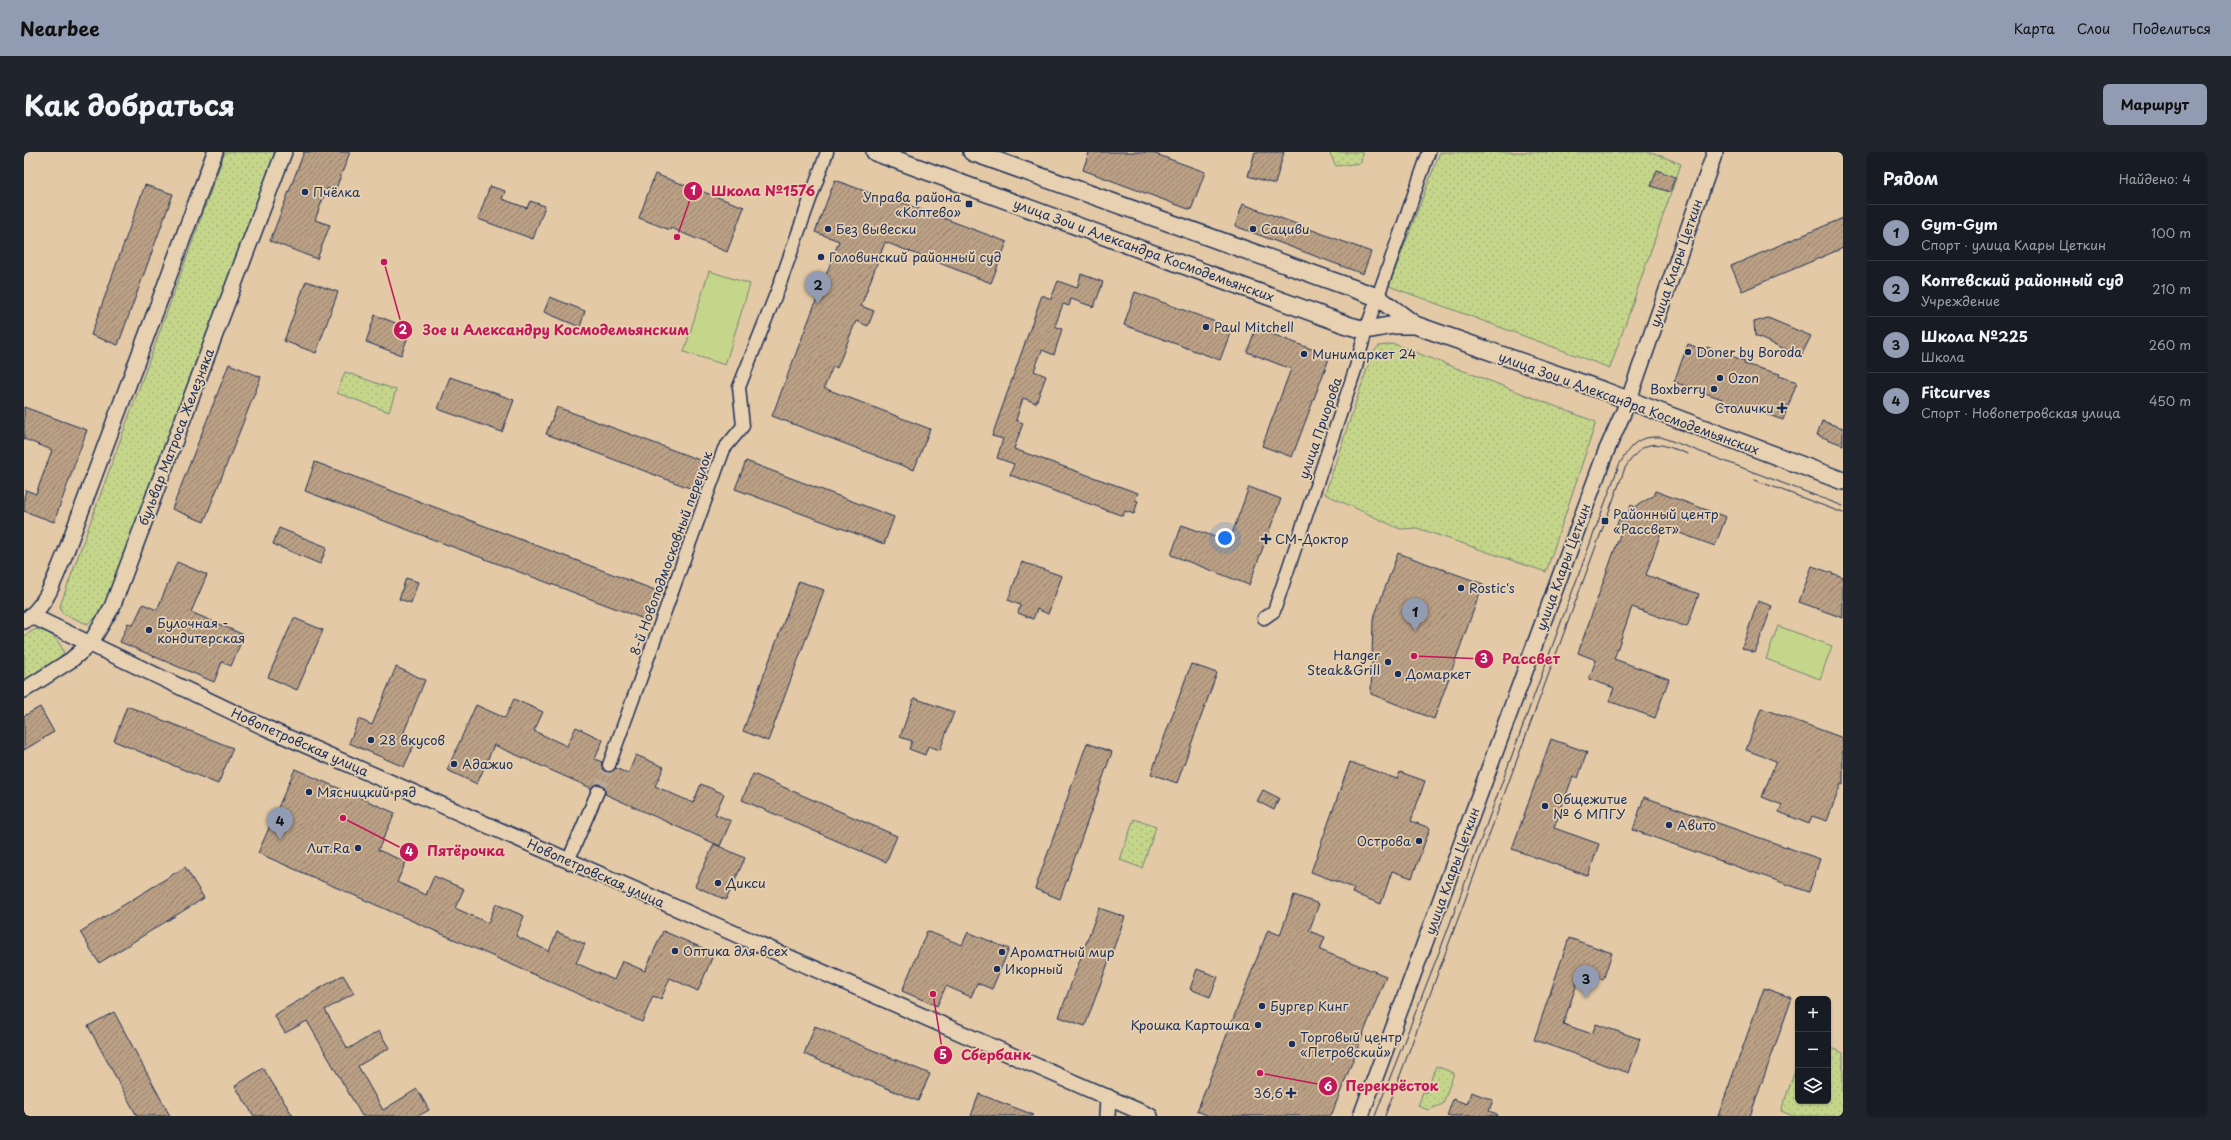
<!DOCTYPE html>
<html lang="ru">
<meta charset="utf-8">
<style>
:root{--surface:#171b24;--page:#20242c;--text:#f1f3f6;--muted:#9ea1a6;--line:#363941;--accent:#919bb2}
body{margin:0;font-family:"Playpen Sans",sans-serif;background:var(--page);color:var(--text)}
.controls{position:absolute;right:12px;bottom:12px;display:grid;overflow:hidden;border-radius:6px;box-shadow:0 1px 3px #0004}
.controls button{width:36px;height:36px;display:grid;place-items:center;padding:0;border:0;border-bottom:1px solid var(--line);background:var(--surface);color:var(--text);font:20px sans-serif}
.you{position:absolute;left:1201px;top:386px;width:14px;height:14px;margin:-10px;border:3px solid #fff;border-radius:50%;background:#1a73e8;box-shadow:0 0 0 6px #1a73e833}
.badge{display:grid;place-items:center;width:26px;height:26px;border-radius:50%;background:var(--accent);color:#111;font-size:13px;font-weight:700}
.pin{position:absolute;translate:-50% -33px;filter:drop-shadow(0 1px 2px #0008)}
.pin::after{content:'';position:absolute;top:21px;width:14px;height:12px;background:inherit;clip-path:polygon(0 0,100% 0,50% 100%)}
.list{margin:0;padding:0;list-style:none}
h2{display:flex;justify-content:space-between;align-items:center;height:52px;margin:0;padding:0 16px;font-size:17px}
h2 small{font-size:13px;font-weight:400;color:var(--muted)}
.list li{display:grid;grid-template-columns:26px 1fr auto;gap:12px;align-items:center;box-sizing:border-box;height:56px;padding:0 16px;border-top:1px solid var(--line)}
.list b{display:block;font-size:15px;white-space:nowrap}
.list p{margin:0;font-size:13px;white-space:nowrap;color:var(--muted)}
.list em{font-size:13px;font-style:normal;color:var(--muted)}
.icon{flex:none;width:22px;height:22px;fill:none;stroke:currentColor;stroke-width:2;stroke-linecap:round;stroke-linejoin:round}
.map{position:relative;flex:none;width:1819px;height:964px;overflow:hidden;border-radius:6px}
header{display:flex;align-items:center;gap:24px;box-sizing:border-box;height:56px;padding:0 20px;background:var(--accent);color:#111}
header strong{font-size:19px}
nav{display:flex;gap:22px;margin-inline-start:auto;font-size:14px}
.intro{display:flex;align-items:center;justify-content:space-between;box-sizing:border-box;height:96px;padding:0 24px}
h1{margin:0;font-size:28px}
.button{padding:10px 18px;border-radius:6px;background:var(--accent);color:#111;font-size:14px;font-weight:700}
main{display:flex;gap:24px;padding:0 24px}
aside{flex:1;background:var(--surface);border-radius:6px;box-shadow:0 1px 3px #0004}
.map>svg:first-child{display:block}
</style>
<header>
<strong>Nearbee</strong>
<nav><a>Карта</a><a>Слои</a><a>Поделиться</a></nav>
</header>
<div class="intro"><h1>Как добраться</h1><a class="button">Маршрут</a></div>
<main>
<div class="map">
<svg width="1819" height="964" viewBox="0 0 1819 964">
<defs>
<pattern id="green-dots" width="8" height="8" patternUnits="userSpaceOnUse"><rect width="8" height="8" fill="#c5d68b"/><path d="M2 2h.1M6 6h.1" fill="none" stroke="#a9b87a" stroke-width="1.8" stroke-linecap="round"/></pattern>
<pattern id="building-hatch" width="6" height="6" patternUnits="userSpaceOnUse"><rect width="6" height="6" fill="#bba084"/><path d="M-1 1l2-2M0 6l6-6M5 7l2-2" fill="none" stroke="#97836f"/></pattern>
</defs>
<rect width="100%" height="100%" fill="#e3c9a5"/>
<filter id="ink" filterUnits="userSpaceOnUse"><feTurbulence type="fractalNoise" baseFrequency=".025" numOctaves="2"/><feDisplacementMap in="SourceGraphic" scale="8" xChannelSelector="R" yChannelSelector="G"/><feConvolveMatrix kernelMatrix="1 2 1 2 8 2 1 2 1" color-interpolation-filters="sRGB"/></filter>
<g filter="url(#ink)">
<g fill="url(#green-dots)" stroke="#708274">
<path d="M201,0H251L80,459L63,472L38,461L36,454Z"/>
<path d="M1305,0H1338L1337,11L1312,14Z"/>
<path d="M1416,0H1627L1657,12L1586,216L1365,134Z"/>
<path d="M1370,192L1572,270L1522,420L1393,376L1376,377L1301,342L1348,202L1355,194Z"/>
<path d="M321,220L372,238L365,260L313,241Z"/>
<path d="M12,477C27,481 35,486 40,502L27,513L0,529V484Z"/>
<path d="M1110,667L1132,675L1118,716L1096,708Z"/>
<path d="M1804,895L1819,901V964H1769L1757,959L1774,910V949H1804Z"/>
<path d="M1412,914L1430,921L1419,952L1404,958L1394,954L1399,940L1402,941Z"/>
</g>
<g fill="#c5d68b" stroke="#708274">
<path d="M685,119L726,132L701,213L660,200Z"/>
<path d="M1754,474L1808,494L1796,527L1742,507Z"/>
</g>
<g fill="url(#building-hatch)" stroke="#1b2f5e">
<path d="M280,0H326L311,39L303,36L291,68L306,73L293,107L246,89Z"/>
<path d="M1065,0H1126L1181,20L1167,58L1059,18Z"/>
<path d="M1231,0H1260L1251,32L1224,24Z"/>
<path d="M1633,18L1651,25L1646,40L1627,34Z"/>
<path d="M631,22L720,55L703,100L647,76L646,78L615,66Z"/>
<path d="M811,28L862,47L863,45L983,90L967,131L861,90L837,154L850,159L844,174L832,169L813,216L809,214L800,236L906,277L890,318L748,264L815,89L791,80Z"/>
<path d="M121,33L149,42L94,193L67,183Z"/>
<path d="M466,34L481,39L478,47L503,56L506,49L521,54L509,87L454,67Z"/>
<path d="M1219,52L1347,100L1339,122L1211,74Z"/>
<path d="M1819,66V96L1718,139L1707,114Z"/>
<path d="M1057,122L1079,130L1070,155L1047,147L1045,154L1039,152L1031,174L1038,177L1030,203L1018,198L1010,219L1022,224L1012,251L999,246L992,268L999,271L990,297L1114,341L1111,348L1114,349L1110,362L1101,359L1099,364L986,323L990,312L973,306L979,287L968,284L1018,143L1027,147L1034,129L1053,136Z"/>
<path d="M282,129L314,140L292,201L260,189Z"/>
<path d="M1111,140L1208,176L1196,208L1100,173Z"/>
<path d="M526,145L561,159L556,175L520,160Z"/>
<path d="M351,163L387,177L377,203L342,190Z"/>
<path d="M1744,166L1787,184L1777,204L1731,184L1730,170Z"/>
<path d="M1232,176L1306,204L1268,305L1238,294L1267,217L1223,200Z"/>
<path d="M1664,192L1682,199L1683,195L1721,209L1720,212L1756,222L1755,224L1773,230L1759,268L1710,251L1708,258L1696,253L1698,247L1650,230Z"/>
<path d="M205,212L237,225L180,370L148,357Z"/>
<path d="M426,225L490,248L478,280L414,257Z"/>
<path d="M0,255L63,278L30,370L0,359V345L2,338L12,342L28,298L0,287Z"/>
<path d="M533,255L681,310L671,338L522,282Z"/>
<path d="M1798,269L1819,276V293L1793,283Z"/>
<path d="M722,309L870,365L860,392L711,337Z"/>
<path d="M291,310L636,440L625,469L281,339Z"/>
<path d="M1225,335L1257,347L1225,433L1147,403L1158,373L1205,390Z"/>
<path d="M1631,339L1702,365L1691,394L1639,375L1622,423L1675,442L1663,475L1608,455L1590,507L1645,527L1631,566L1585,549L1590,536L1565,527L1572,508L1554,501L1597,380L1591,378L1595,367L1601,369L1607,353L1611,355L1629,344Z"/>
<path d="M255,376L303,395L296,412L249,392Z"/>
<path d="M1374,401L1459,432L1410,567L1347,542L1349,468Z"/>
<path d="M153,410L183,423L167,460L220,483L207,514L198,510L190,530L96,490L104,471L109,473L119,452L133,458Z"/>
<path d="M998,410L1038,424L1024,462L1013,457L1009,467L994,461L996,453L984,448Z"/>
<path d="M1788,414L1819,425V466L1775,450Z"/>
<path d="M382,426L394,430L387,451L375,447Z"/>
<path d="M775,429L800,438L744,589L719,579Z"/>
<path d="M1734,449L1748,454L1731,501L1718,496Z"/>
<path d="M270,466L299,478L273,538L244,525Z"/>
<path d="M1167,512L1193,521L1153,631L1127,622Z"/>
<path d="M372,515L401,528L378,585L391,591L380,615L325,591L335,567L348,573Z"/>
<path d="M890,546L930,560L916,598L904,594L901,603L885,597L888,589L876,585Z"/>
<path d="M490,547L519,560L510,579L543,594L552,575L579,588L571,607L578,610V615L582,620H587L592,616L604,622L612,603L640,615L631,634L669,651L677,632L700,642L691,662L707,669L696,694L581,642V638L577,632H573L567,636L470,593L453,632L423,618L452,553L481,566Z"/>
<path d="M103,554L209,596L194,632L90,589Z"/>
<path d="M16,555L30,580L0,598V564Z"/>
<path d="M1737,556L1819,586V633L1817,632L1803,669L1788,664L1785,672L1755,660L1758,653L1738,645L1752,609L1722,598Z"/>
<path d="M1527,587L1563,600L1554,626L1549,624L1530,676L1575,692L1564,724L1488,697Z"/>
<path d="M1063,591L1088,600L1036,747L1011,737Z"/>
<path d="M1326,610L1373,627L1376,620L1401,629L1387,669L1406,676L1388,726L1368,719L1357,752L1328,741L1330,736L1287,720Z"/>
<path d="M271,617L371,661L354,698L382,710L373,730L402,743L410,724L440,737L431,756L464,771L472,752L500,764L492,784L525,799L533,780L561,792L552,811L590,828L598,809L621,819L639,779L690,801L674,839L646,826L637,847L629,844L618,870L234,701Z"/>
<path d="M729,622L873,684L862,710L718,648Z"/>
<path d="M1239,638L1255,646L1250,658L1233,649Z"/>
<path d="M1620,645L1796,707L1785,740L1609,678Z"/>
<path d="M690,692L721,706L702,748L671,734Z"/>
<path d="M161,715L180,746L75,811L56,780Z"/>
<path d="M1270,743L1295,752L1285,779L1301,785L1296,798L1362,824L1307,964H1185L1173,959L1244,778L1256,783Z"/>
<path d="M1075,756L1101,765L1061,874L1035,865Z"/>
<path d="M903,779L938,793L944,780L985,797L968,837L953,831L947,845L922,834L913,854L878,839Z"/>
<path d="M1545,786L1588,801L1579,828L1557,820L1539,872L1568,882L1572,872L1616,887L1605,921L1510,888Z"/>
<path d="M1173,817L1194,825L1186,845L1166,837Z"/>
<path d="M319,823L330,841L301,858L324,897L355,879L365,896L334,914L359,958L393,937L405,958L394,964H338L283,869L261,881L250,863Z"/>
<path d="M1740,836L1768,846L1726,964H1694Z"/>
<path d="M90,860L146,964H113L64,874Z"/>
<path d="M791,874L906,922L894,949L780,902Z"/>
<path d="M239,916L269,964H230L211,934Z"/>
<path d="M1447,940L1469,948L1465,959L1473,962V964H1423L1429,947L1443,952Z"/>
<path d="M955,942L1010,963L1009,964H947Z"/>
</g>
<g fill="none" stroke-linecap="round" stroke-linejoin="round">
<path stroke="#bbaa97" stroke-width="12" stroke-dasharray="12 6" stroke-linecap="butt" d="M574,639L585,613"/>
<g stroke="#1b2f5e" stroke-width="15">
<g id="minor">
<path d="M1240,466L1250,459L1252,453L1332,215L1342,178L1405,0"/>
<path d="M585,613L700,297L719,274L715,235L754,137L803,0"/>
<path d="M544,709L574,639"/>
</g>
</g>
<g stroke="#1b2f5e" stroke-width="18">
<g id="tertiary">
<path d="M8,464L240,575L1126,964"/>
<path d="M0,469C23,455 31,425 41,402L191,0"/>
<path d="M0,538L47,508L66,492L88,455L260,0"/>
<path d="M1083,964L1084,945"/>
<path d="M1337,964L1581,302L1604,250L1691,0"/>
</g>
</g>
<g stroke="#1b2f5e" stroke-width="20">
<g id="secondary">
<path d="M851,0L1326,174L1342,178L1370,173H1391"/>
<path d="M948,0L1353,145L1391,173L1580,239L1819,329"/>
</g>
</g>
<use href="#minor" stroke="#e7d1b0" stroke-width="12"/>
<use href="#tertiary" stroke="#e7d1b0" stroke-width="15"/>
<use href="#secondary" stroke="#e7d1b0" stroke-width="17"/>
<g stroke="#1b2f5e" stroke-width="1">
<path d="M1731,328L1819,361"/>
<path d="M1351,964L1421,785L1595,313C1607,293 1612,284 1637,285L1819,354"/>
<path d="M1361,964L1601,316C1622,284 1632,290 1664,302"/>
</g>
</g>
</g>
<g fill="#1b2f5e" stroke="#e7d1b0" stroke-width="1.5">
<circle cx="281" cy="40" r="4"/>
<rect x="941" y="48" width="8" height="8" rx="2"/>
<circle cx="804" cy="77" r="4"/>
<circle cx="1229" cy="77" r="4"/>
<circle cx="797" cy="105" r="4"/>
<circle cx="1182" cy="175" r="4"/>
<circle cx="1664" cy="200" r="4"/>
<circle cx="1280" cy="202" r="4"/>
<circle cx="1696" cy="226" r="4"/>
<circle cx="1690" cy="237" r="4"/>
<path d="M1756 250h4v4h4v4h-4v4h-4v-4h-4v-4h4z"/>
<rect x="1577" y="365" width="8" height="8" rx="2"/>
<path d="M1240 381h4v4h4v4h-4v4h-4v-4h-4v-4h4z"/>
<circle cx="1437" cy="436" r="4"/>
<circle cx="125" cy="478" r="4"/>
<circle cx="1364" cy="510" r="4"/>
<circle cx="1374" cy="522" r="4"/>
<circle cx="347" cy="588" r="4"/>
<circle cx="430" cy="612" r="4"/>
<circle cx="285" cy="640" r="4"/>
<circle cx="1521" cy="654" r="4"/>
<circle cx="1645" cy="673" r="4"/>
<circle cx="1395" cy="689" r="4"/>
<circle cx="334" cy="696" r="4"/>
<circle cx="694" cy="731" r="4"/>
<circle cx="651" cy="799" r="4"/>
<circle cx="978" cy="800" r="4"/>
<circle cx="973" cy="817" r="4"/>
<circle cx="1238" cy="854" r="4"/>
<circle cx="1234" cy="873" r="4"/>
<circle cx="1268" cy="892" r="4"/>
<path d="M1265 935h4v4h4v4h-4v4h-4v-4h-4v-4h4z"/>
</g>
<g text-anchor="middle" stroke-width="3.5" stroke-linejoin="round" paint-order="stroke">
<g font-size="13" fill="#1b2f5e" stroke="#e7d1b0" text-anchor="start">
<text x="289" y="45">Пчёлка</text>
<text x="937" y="50" text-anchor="end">Управа района<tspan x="937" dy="15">«Коптево»</tspan></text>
<text x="812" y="82">Без вывески</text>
<text x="1237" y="82">Сациви</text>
<text x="805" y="110">Головинский районный суд</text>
<text x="1190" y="180">Paul Mitchell</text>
<text x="1672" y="205">Doner by Boroda</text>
<text x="1288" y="207">Минимаркет 24</text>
<text x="1704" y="231">Ozon</text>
<text x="1682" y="242" text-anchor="end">Boxberry</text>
<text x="1750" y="261" text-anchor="end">Столички</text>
<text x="1589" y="367">Районный центр<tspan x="1589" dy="15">«Рассвет»</tspan></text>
<text x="1251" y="392">СМ-Доктор</text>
<text x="1445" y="441">Rostic's</text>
<text x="133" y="476">Булочная -<tspan x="133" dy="15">кондитерская</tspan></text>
<text x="1356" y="508" text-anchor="end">Hanger<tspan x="1356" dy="15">Steak&amp;Grill</tspan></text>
<text x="1382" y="527">Домаркет</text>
<text x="355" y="593">28 вкусов</text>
<text x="438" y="617">Адажио</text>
<text x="293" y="645">Мясницкий ряд</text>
<text x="1529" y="652">Общежитие<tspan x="1529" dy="15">№ 6 МПГУ</tspan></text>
<text x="1653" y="678">Авито</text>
<text x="1387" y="694" text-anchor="end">Острова</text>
<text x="326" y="701" text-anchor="end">Лит.Ra</text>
<text x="702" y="736">Дикси</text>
<text x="659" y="804">Оптика для всех</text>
<text x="986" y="805">Ароматный мир</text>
<text x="981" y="822">Икорный</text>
<text x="1246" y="859">Бургер Кинг</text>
<text x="1226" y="878" text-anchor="end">Крошка Картошка</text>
<text x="1276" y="890">Торговый центр<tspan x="1276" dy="15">«Петровский»</tspan></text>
<text x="1259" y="946" text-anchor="end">36,6</text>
</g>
<g font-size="13" fill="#1b2f5e" stroke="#e7d1b0">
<text transform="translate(1120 98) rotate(20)" y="5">улица Зои и Александра Космодемьянских</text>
<text transform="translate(1652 111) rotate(-71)" y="5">улица Клары Цеткин</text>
<text transform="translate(1605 251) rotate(20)" y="5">улица Зои и Александра Космодемьянских</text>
<text transform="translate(1296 276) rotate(-71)" y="5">улица Приорова</text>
<text transform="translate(152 285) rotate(-69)" y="5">бульвар Матроса Железняка</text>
<text transform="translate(647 401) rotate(-70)" y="5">8-й Новоподмосковный переулок</text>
<text transform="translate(1539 415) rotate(-70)" y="5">улица Клары Цеткин</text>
<text transform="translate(276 590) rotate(24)" y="5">Новопетровская улица</text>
<text transform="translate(1428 719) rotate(-70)" y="5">улица Клары Цеткин</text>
<text transform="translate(572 721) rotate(24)" y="5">Новопетровская улица</text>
</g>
</g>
<path fill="none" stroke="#c2185b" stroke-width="1.5" d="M653 85L669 39M360 110L379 178M1390 504L1460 507M319 666L385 700M909 842L919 903M1236 921L1304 934"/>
<g fill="#c2185b" stroke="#e7d1b0" stroke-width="1.5">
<circle cx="653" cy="85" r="4"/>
<circle cx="360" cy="110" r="4"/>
<circle cx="1390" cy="504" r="4"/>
<circle cx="319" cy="666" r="4"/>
<circle cx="909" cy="842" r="4"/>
<circle cx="1236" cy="921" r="4"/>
<circle cx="669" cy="39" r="10"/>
<circle cx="379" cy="178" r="10"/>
<circle cx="1460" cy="507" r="10"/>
<circle cx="385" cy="700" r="10"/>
<circle cx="919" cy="903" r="10"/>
<circle cx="1304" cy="934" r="10"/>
</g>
<g font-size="12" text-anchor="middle" font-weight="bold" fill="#fff">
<text x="669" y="43">1</text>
<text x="379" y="182">2</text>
<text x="1460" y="511">3</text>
<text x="385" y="704">4</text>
<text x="919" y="907">5</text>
<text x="1304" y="939">6</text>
</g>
<g font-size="14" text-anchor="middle" font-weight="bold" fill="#c2185b" stroke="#e7d1b0" stroke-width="3.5" stroke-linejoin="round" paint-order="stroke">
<text x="739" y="44">Школа №1576</text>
<text x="532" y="183">Зое и Александру Космодемьянским</text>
<text x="1507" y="512">Рассвет</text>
<text x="442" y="704">Пятёрочка</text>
<text x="972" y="908">Сбербанк</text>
<text x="1368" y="939">Перекрёсток</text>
</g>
</svg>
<div class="controls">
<button>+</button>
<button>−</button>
<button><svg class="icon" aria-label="layers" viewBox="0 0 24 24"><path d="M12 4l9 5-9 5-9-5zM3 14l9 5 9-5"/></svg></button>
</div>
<div class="you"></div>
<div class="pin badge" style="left:1391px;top:479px">1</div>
<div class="pin badge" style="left:794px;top:152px">2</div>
<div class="pin badge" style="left:1562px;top:846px">3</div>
<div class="pin badge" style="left:256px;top:688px">4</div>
</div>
<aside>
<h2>Рядом<small>Найдено: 4</small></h2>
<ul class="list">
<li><span class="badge">1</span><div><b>Gym-Gym</b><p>Спорт · улица Клары Цеткин</p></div><em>100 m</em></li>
<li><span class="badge">2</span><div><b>Коптевский районный суд</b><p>Учреждение</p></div><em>210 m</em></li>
<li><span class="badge">3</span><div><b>Школа №225</b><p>Школа</p></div><em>260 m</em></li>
<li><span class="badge">4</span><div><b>Fitcurves</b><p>Спорт · Новопетровская улица</p></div><em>450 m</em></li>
</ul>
</aside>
</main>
